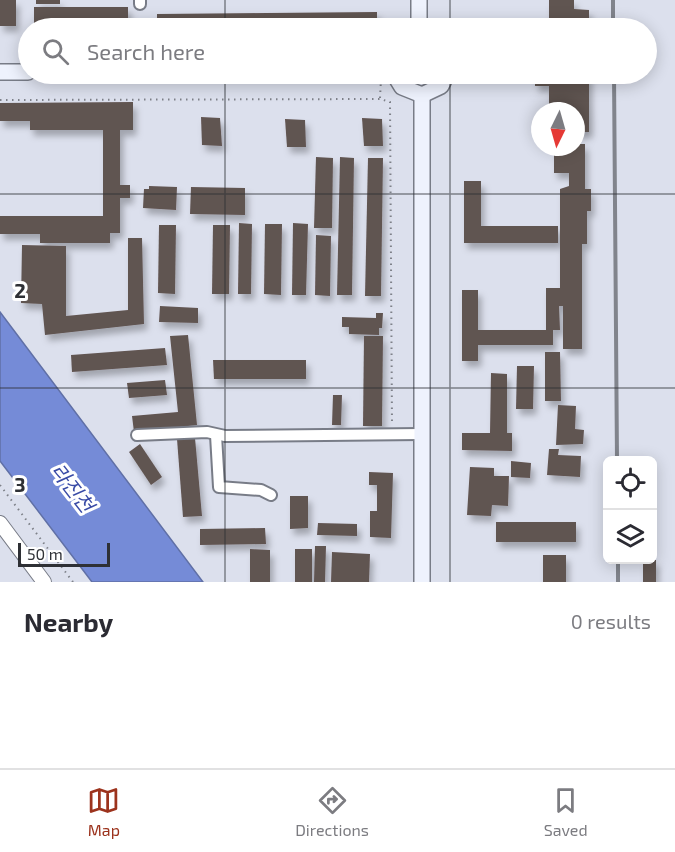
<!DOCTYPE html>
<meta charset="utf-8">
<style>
:root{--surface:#fff;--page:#f2f2f3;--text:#2b2b33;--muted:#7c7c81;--line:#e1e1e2;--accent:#9c331d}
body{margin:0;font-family:"Exo 2","Noto Sans KR",sans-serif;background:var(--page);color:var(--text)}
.controls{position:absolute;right:18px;bottom:18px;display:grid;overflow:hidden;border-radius:9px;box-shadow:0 3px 15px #0003}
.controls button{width:54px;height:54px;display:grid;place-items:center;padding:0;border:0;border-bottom:2px solid var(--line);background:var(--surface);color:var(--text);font:30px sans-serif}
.compass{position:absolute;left:531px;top:102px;width:54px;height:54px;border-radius:50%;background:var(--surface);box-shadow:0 3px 15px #0003;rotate:185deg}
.scale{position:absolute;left:18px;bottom:15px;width:92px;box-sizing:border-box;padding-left:6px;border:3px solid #2e3035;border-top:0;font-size:16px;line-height:21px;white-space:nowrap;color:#2e3035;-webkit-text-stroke:4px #fff;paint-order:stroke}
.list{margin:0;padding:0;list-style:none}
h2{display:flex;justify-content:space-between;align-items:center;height:78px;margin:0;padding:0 24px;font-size:26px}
h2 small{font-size:20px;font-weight:400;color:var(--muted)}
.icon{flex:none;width:33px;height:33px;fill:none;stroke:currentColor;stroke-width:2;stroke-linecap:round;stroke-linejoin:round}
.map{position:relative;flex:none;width:675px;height:582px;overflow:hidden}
.search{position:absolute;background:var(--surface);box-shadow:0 3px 15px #0003;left:18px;right:18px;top:18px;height:66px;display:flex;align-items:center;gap:15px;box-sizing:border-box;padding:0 21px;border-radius:33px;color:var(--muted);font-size:22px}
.sheet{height:186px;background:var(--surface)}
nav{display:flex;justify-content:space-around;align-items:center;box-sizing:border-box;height:84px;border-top:2px solid var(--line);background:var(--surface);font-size:16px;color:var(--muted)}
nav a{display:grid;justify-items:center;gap:3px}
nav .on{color:var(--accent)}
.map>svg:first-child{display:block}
</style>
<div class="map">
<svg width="675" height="582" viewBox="0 0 675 582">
<defs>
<filter id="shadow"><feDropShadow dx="3.5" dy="6" stdDeviation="3" flood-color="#0004"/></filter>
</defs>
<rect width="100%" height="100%" fill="#dce0ed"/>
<path fill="#758bd7" stroke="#6070a6" stroke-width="1.5" d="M0,312L203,582H92L0,461Z"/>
<g fill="#615451" filter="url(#shadow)">
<rect x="0" y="0" width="16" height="26"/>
<rect x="36" y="0" width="24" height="4"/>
<path d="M549,0H574V9L589,10V28H549Z"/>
<rect x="34" y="7" width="94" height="21"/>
<path d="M377,12V28H157V14Z"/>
<path d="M535,74H589V132H576V111H549V86H535Z"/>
<path d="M133,102V130H120V185H130V198H120V233H110V243H40V234H0V216H103V130H30V121H0V103Z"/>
<path d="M201,117L220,118L222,146L202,145Z"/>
<path d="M362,118L382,119L383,146H364Z"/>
<path d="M285,119L305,120L306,147H287Z"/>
<path d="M576,144H585V189H591V211H587V244H582V349H563V306H559L560,330H553V345H478V361H462V290H478V330H546V288H560V189L569,186V173H554V147H576Z"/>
<path d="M316,157L333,158L332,228H314Z"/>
<path d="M340,157L354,158L352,295H337Z"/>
<path d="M368,158H383L381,296H365Z"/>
<path d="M464,181H481V226H558V243H464Z"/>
<path d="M149,186L177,187L176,210L143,208L144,189H149Z"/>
<path d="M191,187L245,188V215L190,214Z"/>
<path d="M239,223L252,224L251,294H238Z"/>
<path d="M293,223L308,224L306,295H292Z"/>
<path d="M265,224H282L281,295L264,294Z"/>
<path d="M159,225H176L175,294L158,293Z"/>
<path d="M213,225H230L229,294H212Z"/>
<path d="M316,235L331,236L330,296L315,295Z"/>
<path d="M128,238H142L144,324L45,335L42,304L21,303L22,245L66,246V316L128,310Z"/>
<path d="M160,306L198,308V323L159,322Z"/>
<path d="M376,313H383L382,328H379V335L349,334V327H342V317L376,318Z"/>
<path d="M188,335L197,425L134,432L132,416L178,412L170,336Z"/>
<path d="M364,336H383L382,426H363Z"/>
<path d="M165,348L167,365L72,372L71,355Z"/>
<path d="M545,352H560L561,401H545Z"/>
<path d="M213,360H306V379H214Z"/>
<path d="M517,366H534L533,409H516Z"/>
<path d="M491,373L507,374V433H512V451L462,450V433H490Z"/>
<path d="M165,380L167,395L129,398L127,383Z"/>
<path d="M333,395H342L341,425H332Z"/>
<path d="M558,405L576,406L575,429L584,430L583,444L556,445Z"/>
<path d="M195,438L202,516L183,517L177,439Z"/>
<path d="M140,444L162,477L151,485L129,452Z"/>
<path d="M549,449H559L558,455L581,456L580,477L547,475Z"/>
<path d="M511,461L531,463L530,478L511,477Z"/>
<path d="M470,467L494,468V476H509L508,506L492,505L491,516L467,515Z"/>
<path d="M369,472L393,473L391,538L370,537V511H377V485H369Z"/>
<path d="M290,496H308V528L290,529Z"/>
<rect x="496" y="522" width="80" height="20"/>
<path d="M318,523L357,524V536L317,535Z"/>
<path d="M265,528L266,544L200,545V529Z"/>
<path d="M315,546H326L325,582H314Z"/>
<path d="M250,549L270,550V582H250Z"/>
<rect x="295" y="549" width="17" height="33"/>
<path d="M332,552L370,554L369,582H331Z"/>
<rect x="543" y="555" width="23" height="27"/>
<rect x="643" y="560" width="13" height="22"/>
</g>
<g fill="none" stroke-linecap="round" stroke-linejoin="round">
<g stroke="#787c87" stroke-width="14">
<g id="minor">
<path d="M140,0V4"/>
<path d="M137,435L207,432L225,436L421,434"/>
<path d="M216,435L219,487L261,490L271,495"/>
</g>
</g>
<g stroke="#787c87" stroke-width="16">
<path id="tertiary" d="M0,523L44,582"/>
</g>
<g stroke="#787c87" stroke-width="18">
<g id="secondary">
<path d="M419,0V28"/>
<path d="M0,72H28"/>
<path d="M394,74L402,87L422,95L441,86L447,74"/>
<path d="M422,95V582"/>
</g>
</g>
<g stroke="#7e8189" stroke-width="2" stroke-dasharray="1.5 4.5" stroke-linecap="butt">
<path d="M380,98L381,79"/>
<path d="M0,100L380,99L390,102L392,424"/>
<path d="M0,485L73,582"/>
</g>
<use href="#minor" stroke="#fff" stroke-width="10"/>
<use href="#tertiary" stroke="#fff" stroke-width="14"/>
<use href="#secondary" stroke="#eef2fd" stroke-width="15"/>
<g stroke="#81848c" stroke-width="4">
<path d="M613,0V28"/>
<path d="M614,74L617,460"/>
<path d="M618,560V582"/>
</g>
</g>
<path fill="none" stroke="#2e3035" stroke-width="1.5" stroke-opacity="0.55" d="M225,0V28M450,0V28M225,74V582M450,74V582M0,194H675M0,388H675"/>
<g text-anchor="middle" stroke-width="6" stroke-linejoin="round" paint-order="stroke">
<g font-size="20" font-style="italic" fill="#394ba6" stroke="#fff">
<text transform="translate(72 488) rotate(52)" y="7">라진천</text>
</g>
</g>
<g font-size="20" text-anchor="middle" font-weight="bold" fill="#2e3035" stroke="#fff" stroke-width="6" stroke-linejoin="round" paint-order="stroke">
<text x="20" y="298">2</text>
<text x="20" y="492">3</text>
</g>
</svg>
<div class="controls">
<button><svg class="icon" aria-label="locate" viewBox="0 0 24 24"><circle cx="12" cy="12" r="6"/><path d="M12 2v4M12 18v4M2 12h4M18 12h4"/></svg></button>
<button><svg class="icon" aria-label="layers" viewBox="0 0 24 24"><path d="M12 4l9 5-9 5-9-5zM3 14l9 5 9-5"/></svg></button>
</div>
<svg class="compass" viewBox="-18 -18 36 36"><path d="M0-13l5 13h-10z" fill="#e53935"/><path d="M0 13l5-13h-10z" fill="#7c7c81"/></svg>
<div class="scale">50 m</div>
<div class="search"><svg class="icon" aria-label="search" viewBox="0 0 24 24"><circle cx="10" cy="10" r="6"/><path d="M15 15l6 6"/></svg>Search here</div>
</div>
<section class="sheet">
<h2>Nearby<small>0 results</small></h2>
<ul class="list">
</ul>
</section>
<nav>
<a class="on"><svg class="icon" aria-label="map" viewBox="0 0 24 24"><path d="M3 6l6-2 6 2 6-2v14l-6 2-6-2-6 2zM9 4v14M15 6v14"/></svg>Map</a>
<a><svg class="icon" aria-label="directions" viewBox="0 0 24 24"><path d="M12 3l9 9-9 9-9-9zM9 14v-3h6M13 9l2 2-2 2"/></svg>Directions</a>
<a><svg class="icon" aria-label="saved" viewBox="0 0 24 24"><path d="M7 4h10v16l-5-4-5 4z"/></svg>Saved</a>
</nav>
